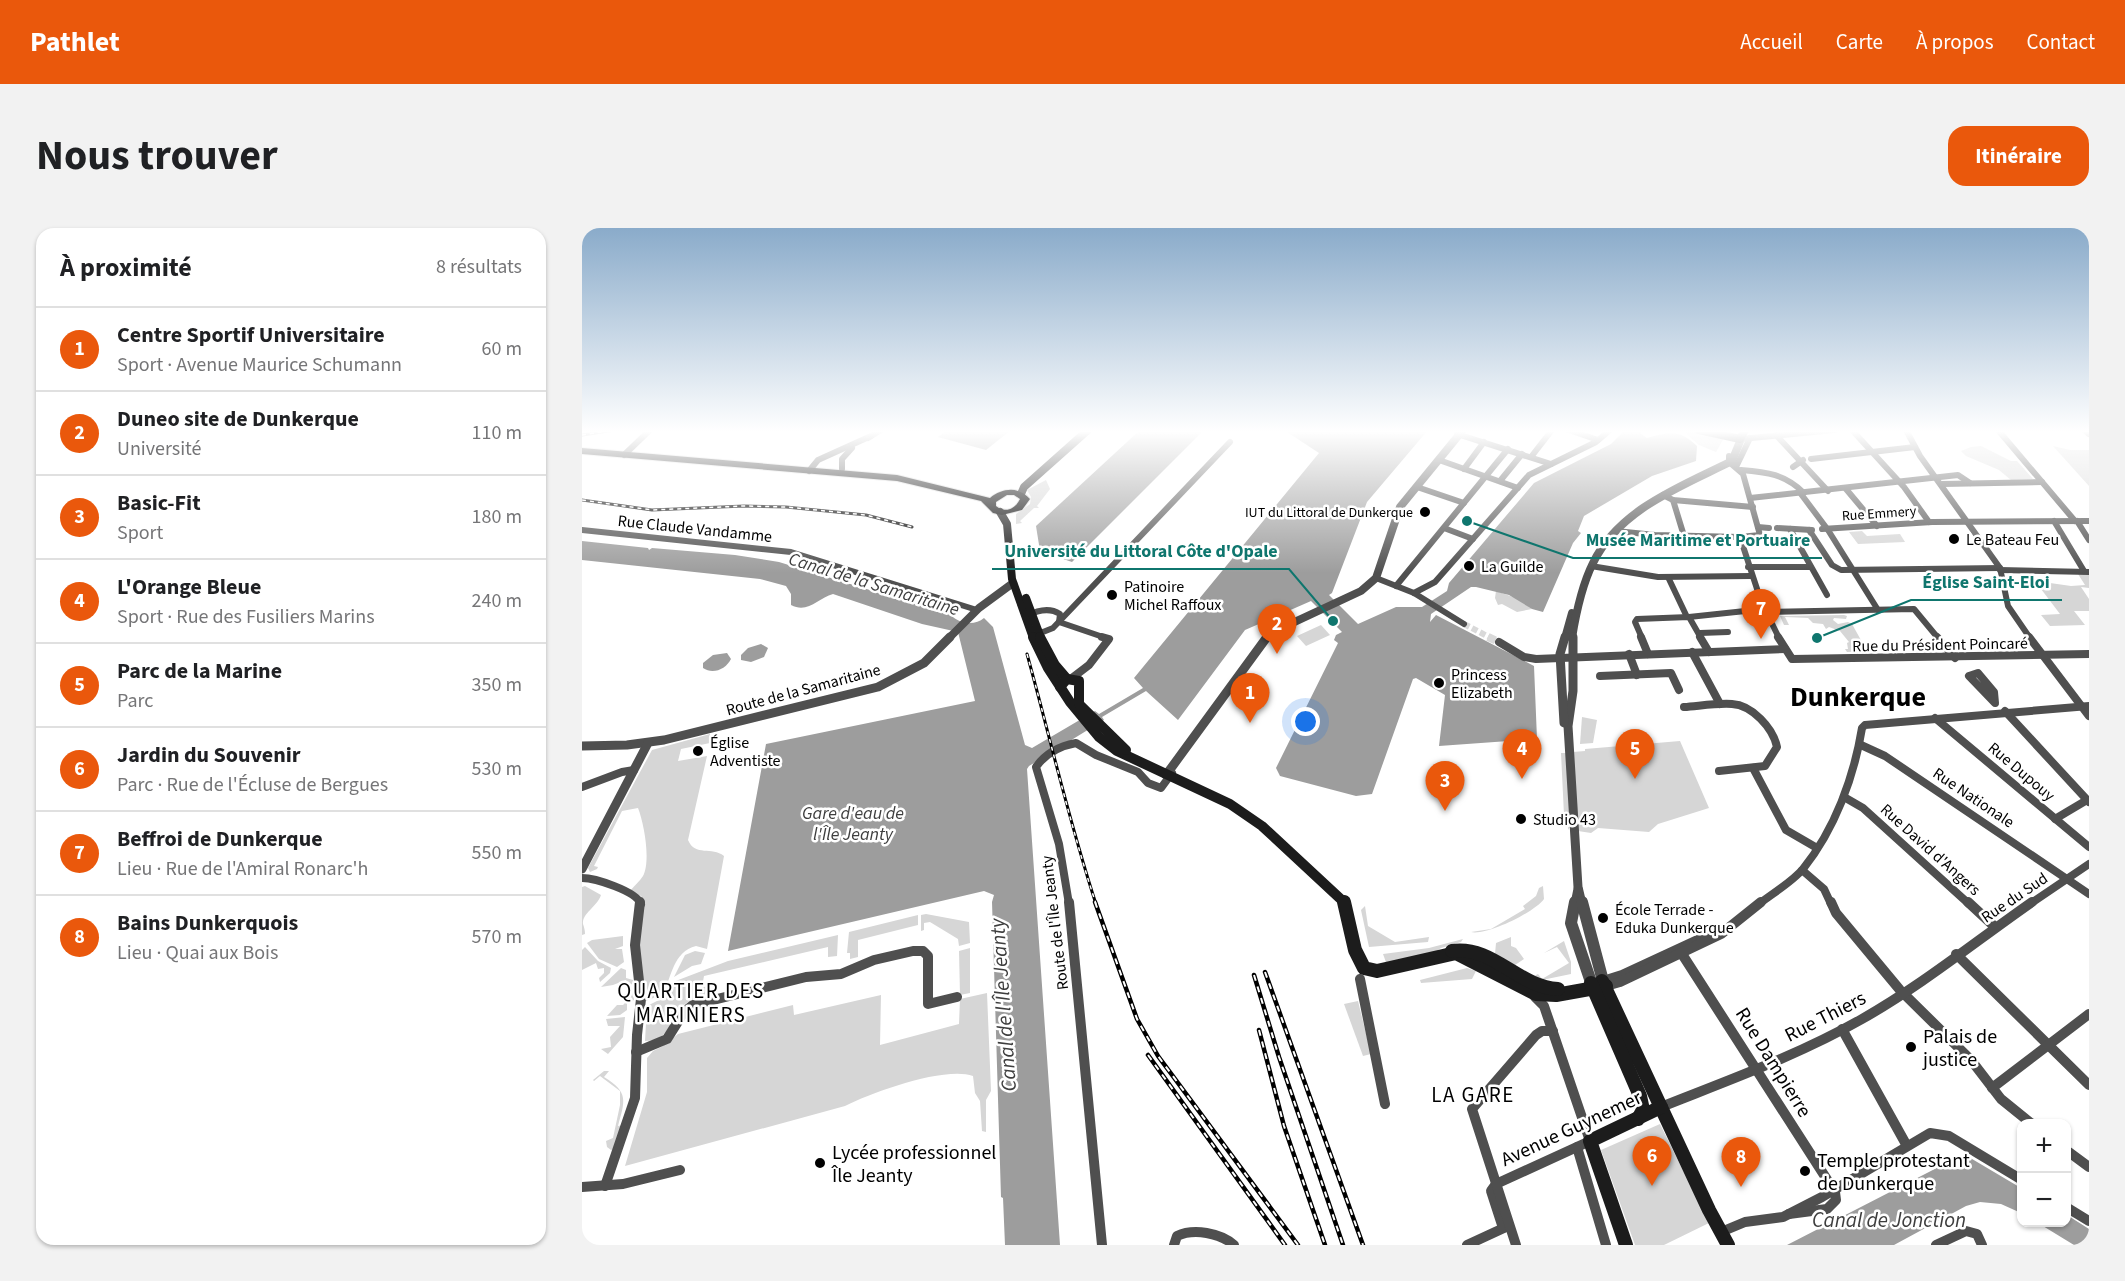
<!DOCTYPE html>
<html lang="fr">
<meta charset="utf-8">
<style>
:root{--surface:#fff;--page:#f2f2f2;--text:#202124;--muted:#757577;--line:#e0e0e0;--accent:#ea580c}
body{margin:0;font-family:"Source Sans 3",sans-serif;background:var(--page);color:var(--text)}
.controls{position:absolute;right:18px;bottom:18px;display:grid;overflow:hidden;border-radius:12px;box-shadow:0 2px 4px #0004}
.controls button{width:54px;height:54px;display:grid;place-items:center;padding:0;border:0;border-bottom:2px solid var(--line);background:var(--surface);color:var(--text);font:30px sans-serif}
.you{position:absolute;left:724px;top:494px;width:21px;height:21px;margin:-15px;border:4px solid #fff;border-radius:50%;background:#1a73e8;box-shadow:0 0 0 9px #1a73e833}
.badge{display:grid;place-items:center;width:39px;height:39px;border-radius:50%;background:var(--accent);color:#fff;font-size:20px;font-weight:700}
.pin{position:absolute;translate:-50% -50px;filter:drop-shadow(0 2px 3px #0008)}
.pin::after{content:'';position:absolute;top:32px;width:21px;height:18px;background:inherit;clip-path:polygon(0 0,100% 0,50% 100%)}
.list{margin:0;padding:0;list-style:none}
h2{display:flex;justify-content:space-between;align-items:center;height:78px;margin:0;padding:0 24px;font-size:26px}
h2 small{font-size:20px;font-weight:400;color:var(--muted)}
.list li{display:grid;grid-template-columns:39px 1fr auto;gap:18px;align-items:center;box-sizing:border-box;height:84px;padding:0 24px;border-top:2px solid var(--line)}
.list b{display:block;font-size:22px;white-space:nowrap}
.list p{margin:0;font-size:20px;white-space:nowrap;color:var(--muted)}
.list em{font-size:20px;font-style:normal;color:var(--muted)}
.map{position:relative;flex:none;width:1507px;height:1017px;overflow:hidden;border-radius:18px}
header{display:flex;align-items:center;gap:36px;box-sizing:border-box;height:84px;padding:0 30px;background:var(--accent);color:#fff}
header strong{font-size:28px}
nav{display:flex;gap:33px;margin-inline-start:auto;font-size:21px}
.intro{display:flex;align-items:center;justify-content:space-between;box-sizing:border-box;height:144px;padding:0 36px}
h1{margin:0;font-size:42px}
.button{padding:15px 27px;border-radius:18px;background:var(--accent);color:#fff;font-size:21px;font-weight:700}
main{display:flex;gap:36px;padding:0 36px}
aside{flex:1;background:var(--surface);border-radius:18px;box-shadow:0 2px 4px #0004}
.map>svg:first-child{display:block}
</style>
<header>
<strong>Pathlet</strong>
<nav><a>Accueil</a><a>Carte</a><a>À propos</a><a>Contact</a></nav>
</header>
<div class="intro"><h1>Nous trouver</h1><a class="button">Itinéraire</a></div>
<main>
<aside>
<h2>À proximité<small>8 résultats</small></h2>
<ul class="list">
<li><span class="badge">1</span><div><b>Centre Sportif Universitaire</b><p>Sport · Avenue Maurice Schumann</p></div><em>60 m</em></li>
<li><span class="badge">2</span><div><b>Duneo site de Dunkerque</b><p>Université</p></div><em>110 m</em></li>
<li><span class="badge">3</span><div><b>Basic-Fit</b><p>Sport</p></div><em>180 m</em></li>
<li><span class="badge">4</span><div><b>L'Orange Bleue</b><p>Sport · Rue des Fusiliers Marins</p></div><em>240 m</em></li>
<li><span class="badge">5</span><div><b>Parc de la Marine</b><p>Parc</p></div><em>350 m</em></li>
<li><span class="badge">6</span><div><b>Jardin du Souvenir</b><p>Parc · Rue de l'Écluse de Bergues</p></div><em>530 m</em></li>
<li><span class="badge">7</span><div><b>Beffroi de Dunkerque</b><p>Lieu · Rue de l'Amiral Ronarc'h</p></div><em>550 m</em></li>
<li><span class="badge">8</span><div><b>Bains Dunkerquois</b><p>Lieu · Quai aux Bois</p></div><em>570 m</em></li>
</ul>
</aside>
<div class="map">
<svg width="1507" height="1017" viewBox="0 0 1507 1017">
<rect width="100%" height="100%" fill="#fff"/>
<g fill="#d6d6d6">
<path d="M1100,202H1105L1142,210L1134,224L1117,217Z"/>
<path d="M1399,218L1429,233H1435L1451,251L1429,252L1417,242L1384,228L1379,223L1389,219Z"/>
<path d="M1471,218L1488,222H1507V258Z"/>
<path d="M464,252L468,261L455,278L457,280H452L438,293L440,295L434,296V286L448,276L449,269L445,262Z"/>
<path d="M1280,303L1285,308L1318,306L1323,314L1276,316L1267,304Z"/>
<path d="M1496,346H1507V360L1499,359L1507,371V383H1492L1503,397L1468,398L1459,387L1478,386L1456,357L1463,358L1461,354L1489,358L1503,357Z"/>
<path d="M914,363L934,370L950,381L935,384L920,376L916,377L913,370Z"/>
<path d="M1262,387L1265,388L1264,391L1252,390L1251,392L1256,396L1266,394L1270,396L1285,423L1265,424L1263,421H1266L1265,415L1267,414L1258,403L1247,399L1244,401L1241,396L1231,395L1226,390L1203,389L1207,397H1202L1198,388Z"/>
<path d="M739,397L748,407L724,418L715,408Z"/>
<path d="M1000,489L1015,492L1011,515L998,516Z"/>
<path d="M128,506V515L99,521L96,533L125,528L106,612C113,629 130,618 142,628L125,721L114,718C91,724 90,748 81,766L64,773L57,720L62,673L59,668L48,663C52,658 58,653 61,648C69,633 62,595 56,580L40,583L12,638L16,639L15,641L8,644L6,640L70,522Z"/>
<path d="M1098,513L1127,580L1076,596L1067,604L1016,600L1009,605L996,603L991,524L1003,523V521Z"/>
<path d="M979,525H984L989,597L986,602V588L982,587Z"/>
<path d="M3,658L19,667C15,679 0,685 1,696C2,699 3,702 3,706L0,707V659Z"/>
<path d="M961,658L962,671C953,684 904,708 889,704L909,701L943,681L941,678L954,668L957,660Z"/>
<path d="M783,678L786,698L813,714L847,709L846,714L787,719L779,682Z"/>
<path d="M344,686L387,694L388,715L377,718L376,711L348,694L342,695V702L339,703V687Z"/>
<path d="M336,687V697L276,712V729L268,731V725H265L267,704Z"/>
<path d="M256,707L255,728L246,729V719L122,748L120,759L126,758L122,769C85,772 97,813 63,813L65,778L85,768L91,754L146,733Z"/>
<path d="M41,708V718L33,721H40L42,734L35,739L17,731L5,715L10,712Z"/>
<path d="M929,709V718L934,720L942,731L933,737L913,726L914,715Z"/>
<path d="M881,711L879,714L859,720L848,727L805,737L801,726L847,720Z"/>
<path d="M982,713L989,734V746L960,752L952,748L956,746L960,751L987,735L975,719L962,725Z"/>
<path d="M3,719L16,733L29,740L28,745L18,754L17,750L22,745V740L16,741L14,735L0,742V722Z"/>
<path d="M388,720V765L378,767L377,723Z"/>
<path d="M113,723L123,725L119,736L110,738L92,749L103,727Z"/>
<path d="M39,740L44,742V750L51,752L52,772L45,775V782L38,787L25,788L35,777H41L47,771L46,767L51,761V756L45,757L44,752L31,757L19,759Z"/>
<path d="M885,740L894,743L890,751L839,755L838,752Z"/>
<path d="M405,765L409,863L404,872V904L400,903L398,873L393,865L391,848C363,838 291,864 263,878L43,938L65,864V830L71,823L81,818L96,806L211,777L212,787L299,767L298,817L377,796L378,771Z"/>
<path d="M776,773L789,826L781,828L762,776Z"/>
<path d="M43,789L41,809L26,826L19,821L29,819L28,809L38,798H26L24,791Z"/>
<path d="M22,843H27L22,849C47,864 43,873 36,898L41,897L32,921L29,922L25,919L24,913L31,910L38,877V863L18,848L12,853L11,852Z"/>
<path d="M1078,896L1127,995L1082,1017H1053L1019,922Z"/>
</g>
<g fill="#9d9d9d">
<path d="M365,202H429L404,222L356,209Z"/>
<path d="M558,202H622L490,334L458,323L454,298Z"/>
<path d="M702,202H846L785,274L750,365L747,367L776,396L814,379H840L865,363L867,355L952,255L1029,216L1042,203L1061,202L1058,205L1065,210C1088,204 1097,201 1115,218L1114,233L1070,248L1002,288L996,303L999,305L991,315L961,384L950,381L927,367L894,359H889L849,386L848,394L854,387L952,438L955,511L857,518L863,467L834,450L831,451L790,566L774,568L698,548L694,540L756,415L752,412L754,407L760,404L729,373L663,402L596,492L564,463L520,489L522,492L447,538L445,541L478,1017H423L421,970L419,969L410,674L412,667L402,663L146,723L184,516L393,473L376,404L340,396L251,366C236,370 226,386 209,377V366L204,358L178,351L0,332V313L66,320L67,322L70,320L153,327L197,334L369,387C377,396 393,398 402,390L411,399L443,517L450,520L513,483L517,486L561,460L552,450L737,225Z"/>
<path d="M179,416L186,420L182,429L169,434L159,432V427L166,420Z"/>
<path d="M145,425L149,431C144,441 131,447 121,440V435L131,427Z"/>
<path d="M1378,928H1385L1439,960V985L1419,976L1398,974L1384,978L1312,1017H1205Z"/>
<path d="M1485,987L1507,1001V1017H1492L1456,995L1484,994Z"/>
</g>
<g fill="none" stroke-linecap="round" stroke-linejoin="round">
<path stroke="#d9d9d9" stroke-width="6" stroke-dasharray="6 3" stroke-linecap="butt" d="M882,396L909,410"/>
<path stroke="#d9d9d9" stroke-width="8" stroke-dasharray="8 4" stroke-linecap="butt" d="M906,409L917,414"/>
<g stroke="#dbdbdb" stroke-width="2">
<path id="primary" d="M0,220L315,247L408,270C420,260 437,258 448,271L440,282L420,287L411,285L399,273L315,253L0,226ZM425,267H432L438,271C433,282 423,285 414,278V274Z"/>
</g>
<g stroke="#4f4f4f" stroke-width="6">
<path d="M987,202L1016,212"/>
<path d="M1270,202L1322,259L1347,294"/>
<path d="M1324,202L1338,228L1418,340L1426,378L1448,410"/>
<path d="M1416,202L1493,293"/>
<path d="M875,206L969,236"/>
<path d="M1194,207L1246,263"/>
<path d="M286,210L299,202"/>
<path d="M1159,211L1252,202"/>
<path d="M42,227L68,202"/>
<path d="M949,229L970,202"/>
<path d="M1229,231L1333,219"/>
<path d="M857,232L936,260"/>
<path d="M1154,239L1168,210"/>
<path d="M1211,239L1221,232"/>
<path d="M260,241V231L270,220"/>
<path d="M882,241L902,214"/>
<path d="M1159,242C1185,244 1203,246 1222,265"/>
<path d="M227,243L236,232L289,208"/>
<path d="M918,253L940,226"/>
<path d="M1360,256L1460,254"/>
<path d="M835,259L882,275"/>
<path d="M1264,261L1295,298"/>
<path d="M1219,266L1246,302L1296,382"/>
<path d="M1081,267L1091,272L1171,279"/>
<path d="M1168,270L1376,247L1388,255"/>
<path d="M1091,272L1102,308"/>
<path d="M1472,293L1502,343"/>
<path d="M1495,293L1507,312"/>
<path d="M1176,299L1187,300"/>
<path d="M862,300L891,311"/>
<path d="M1195,300L1230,302"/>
<path d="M1208,301L1245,367"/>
<path d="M1240,301L1350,294L1507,293"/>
<path d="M0,302L209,324L395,382"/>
<path d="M1227,302L1250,337L1259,342L1418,340"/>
<path d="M1034,303L1073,307L1158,309L1178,307L1161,246L1147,234V228"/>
<path d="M1158,309L1179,373L1197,410"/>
<path d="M1009,338L1076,349L1169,348"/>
<path d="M1166,339H1228"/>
<path d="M1418,342L1507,344"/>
<path d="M1086,349L1105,389"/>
<path d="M794,350L832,365L882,396"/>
<path d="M814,358L926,221"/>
<path d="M832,365L853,354L947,247L1014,214L1028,202"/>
<path d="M1183,384L1332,381L1356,410"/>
<path d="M445,388C456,382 467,379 478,386L477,394"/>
<path d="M1107,389L1182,381"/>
<path d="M477,394L524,410"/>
<path d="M451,403L461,404L471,400L648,214"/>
<path d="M1118,405L1146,404"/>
<path d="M1060,410L1053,394L1055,391L1107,389L1119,410"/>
</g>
<g stroke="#4f4f4f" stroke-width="8">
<path d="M1059,409L1066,426"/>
<path d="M1118,409L1127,424"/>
<path d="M1196,409L1210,431L1507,426"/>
<path d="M1355,409L1373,430"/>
<path d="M1447,409L1507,488"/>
<path d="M917,414L942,429L954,431L1203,421"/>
<path d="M1110,424L1138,476"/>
<path d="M1047,426L1055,447"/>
<path d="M1396,445L1412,464L1413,475L1387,448Z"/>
<path d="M1018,448L1089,445L1097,462"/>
<path d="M490,450L507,437L527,411L520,409"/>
<path d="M1102,479C1117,478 1134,475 1150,476C1170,477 1191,500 1195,519L1183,538L1137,543"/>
<path d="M1423,483L1507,574"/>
<path d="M1353,490L1507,619"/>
<path d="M1279,517L1303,528L1507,666"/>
<path d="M1171,540L1204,602L1235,620"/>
<path d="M0,559L40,544L52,542"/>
<path d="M1262,569L1281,580L1387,676"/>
<path d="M1473,591L1505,572"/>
<path d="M1220,642L1242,661L1249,676"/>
<path d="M0,650C13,650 54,663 59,676"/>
<path d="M487,676L477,616L454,539C463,526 478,518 494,515L514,527L556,544L566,555L579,560L590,545"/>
<path d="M1177,676C1191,665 1210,654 1221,641C1253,601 1272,549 1280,500L1283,497L1507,478"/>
<path d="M1448,676L1507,636"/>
</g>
<g stroke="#4f4f4f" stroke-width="10">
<path d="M487,674L520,1017"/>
<path d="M1249,674L1254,685L1318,762L1389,832L1419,871L1450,896"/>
<path d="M1386,674L1413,699"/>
<path d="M1100,726L1253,964L1254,972L1245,981L1207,986"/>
<path d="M1374,726L1507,857"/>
<path d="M778,751L803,876"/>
<path d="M1021,753L1040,747L1135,703"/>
<path d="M1024,758L1038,754L1139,706L1179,674"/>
<path d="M1260,801L1325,918"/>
<path d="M54,824L85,811L102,784L111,777L224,749L259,746L292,732L331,723H341L346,728V776L375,769"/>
<path d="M1410,860L1507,786"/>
<path d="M1079,879C1147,852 1217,827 1280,791C1340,757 1394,713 1450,674"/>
<path d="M995,919L1024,1017"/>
<path d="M1484,922L1507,939"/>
<path d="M914,956L1008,913L962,778L953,769"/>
<path d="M914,956L909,963L921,1000"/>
<path d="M23,958L53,870L55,807L59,771L53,717L58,674"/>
<path d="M0,959L41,956L98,942"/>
<path d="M1484,979L1507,993"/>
<path d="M1139,1004L1163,994L1201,989L1240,969L1348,905L1367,908L1440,952"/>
<path d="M592,1017L595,1008C612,1000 638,1005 652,1017"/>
<path d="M885,1017L924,999"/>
<path d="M934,1017L890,881L954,807L960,803H971"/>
<path d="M1354,1017L1384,1003L1395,1006L1400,1017"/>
</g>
<g stroke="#4f4f4f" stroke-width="8">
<path d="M367,410L397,380L431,355"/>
<path d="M684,410L687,406L779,363L794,350L818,279L881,202"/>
<path d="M983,410L990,385"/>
<path d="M990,410C994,385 1000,357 1011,335C1037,281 1100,258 1150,233L1159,211"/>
</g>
<g stroke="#4f4f4f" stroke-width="9">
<path d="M991,409V463L986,498L996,659L1000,676"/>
<path d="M982,495L978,426L983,409"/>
<path d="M0,518L45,517L82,512L296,459L342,435L368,409"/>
<path d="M584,547L685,409"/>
<path d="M0,641L66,515"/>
<path d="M993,676L996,661"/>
</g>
<g stroke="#4f4f4f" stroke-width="12">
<path d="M993,674L989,695L1009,754"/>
<path d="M1000,674L1021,753"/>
</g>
<g stroke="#1c1c1c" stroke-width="8">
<path d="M1117,202L1158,211L1163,202"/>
<path d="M1504,202L1507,205"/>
<path d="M439,266L442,259L506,202"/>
<path d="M418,284L425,296L430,351L451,410"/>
<path d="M444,370L459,410"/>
</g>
<g stroke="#1c1c1c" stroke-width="10">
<path d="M451,409L466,440L488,474L517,509L535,523L648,576L680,598L764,676"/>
<path d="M458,409L473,437L485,451"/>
<path d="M478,459L485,451L497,453V476L544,522"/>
</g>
<g stroke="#1c1c1c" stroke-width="14">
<path d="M762,674L773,722L782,740L795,743L874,725L954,766L974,767L1024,758"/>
<path d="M870,723C911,717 936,759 976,761"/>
<path d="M1020,753L1127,982L1146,1017"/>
<path d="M1009,755L1058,868L1061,882L1056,891"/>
<path d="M1044,1017L1008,913L1079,879"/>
</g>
<use href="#primary" fill="#000" fill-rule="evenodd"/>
<g stroke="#000" stroke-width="3">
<g id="rail-far1">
<path d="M0,207L33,202"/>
<path d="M0,272L70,282L162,278L204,279L284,287L330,299"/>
<path d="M445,426C468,509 487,594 514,676"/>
</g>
</g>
<g stroke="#000" stroke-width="4.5">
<g id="rail">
<path d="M513,674L555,791L576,828L716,1017"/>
<path d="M683,744L781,1017"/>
<path d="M672,747L697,829L761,1017"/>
<path d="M677,802L702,898L743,1017"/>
<path d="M566,827L703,1017"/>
</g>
</g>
<use href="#rail-far1" stroke="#fff" stroke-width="1.5" stroke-dasharray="4" stroke-linecap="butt"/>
<use href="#rail" stroke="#fff" stroke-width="2" stroke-dasharray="6" stroke-linecap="butt"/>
</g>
<linearGradient id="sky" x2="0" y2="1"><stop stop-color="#8aabca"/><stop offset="0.59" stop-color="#fff"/><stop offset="1" stop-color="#fff" stop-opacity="0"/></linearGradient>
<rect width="1507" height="345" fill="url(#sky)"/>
<g fill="#000" stroke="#fff" stroke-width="2">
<circle cx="843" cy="284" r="6"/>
<circle cx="1372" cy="311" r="6"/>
<circle cx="887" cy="338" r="6"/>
<circle cx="530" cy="367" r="6"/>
<circle cx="857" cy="455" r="6"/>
<circle cx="116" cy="523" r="6"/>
<circle cx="939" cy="591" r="6"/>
<circle cx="1021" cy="690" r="6"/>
<circle cx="1329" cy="819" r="6"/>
<circle cx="238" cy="935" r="6"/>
<circle cx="1223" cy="943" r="6"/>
</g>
<g text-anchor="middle" stroke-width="5" stroke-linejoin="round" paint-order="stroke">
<g font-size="14" fill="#000" stroke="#fff" text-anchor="end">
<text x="831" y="289">IUT du Littoral de Dunkerque</text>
</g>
<g font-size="14" fill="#000" stroke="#fff">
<text transform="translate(1297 285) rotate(-4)" y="5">Rue Emmery</text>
</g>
<g font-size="16" fill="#000" stroke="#fff">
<text transform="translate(113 300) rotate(6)" y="6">Rue Claude Vandamme</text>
<text transform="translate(1358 416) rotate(-1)" y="6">Rue du Président Poincaré</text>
<text transform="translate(221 461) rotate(-15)" y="6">Route de la Samaritaine</text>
<text transform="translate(1440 543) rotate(40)" y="6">Rue Dupouy</text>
<text transform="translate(1392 569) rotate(34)" y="6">Rue Nationale</text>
<text transform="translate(1349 621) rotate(42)" y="6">Rue David d'Angers</text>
<text transform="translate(1432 669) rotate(-34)" y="6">Rue du Sud</text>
<text transform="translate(472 695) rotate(-97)" y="6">Route de l'Île Jeanty</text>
</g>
<g font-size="16" fill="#000" stroke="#fff" text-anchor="start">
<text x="1384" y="317">Le Bateau Feu</text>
<text x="899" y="344">La Guilde</text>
<text x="542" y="364">Patinoire<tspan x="542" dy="18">Michel Raffoux</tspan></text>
<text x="869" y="452">Princess<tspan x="869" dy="18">Elizabeth</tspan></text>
<text x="128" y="520">Église<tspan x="128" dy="18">Adventiste</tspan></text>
<text x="951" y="597">Studio 43</text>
<text x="1033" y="687">École Terrade -<tspan x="1033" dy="18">Eduka Dunkerque</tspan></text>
</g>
<g font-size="18" font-style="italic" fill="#3e3e3e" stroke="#fff">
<text transform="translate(292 356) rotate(17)" y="6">Canal de la Samaritaine</text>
<text x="271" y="591">Gare d'eau de<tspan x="271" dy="21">l'Île Jeanty</tspan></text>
</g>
<g font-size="20" fill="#000" stroke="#fff">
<text transform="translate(1243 788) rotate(-27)" y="7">Rue Thiers</text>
<text transform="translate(1192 834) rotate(58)" y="7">Rue Dampierre</text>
<text transform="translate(989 900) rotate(-25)" y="7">Avenue Guynemer</text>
</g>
<g font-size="20" fill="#000" stroke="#fff" text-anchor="start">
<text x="1341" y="815">Palais de<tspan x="1341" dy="23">justice</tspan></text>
<text x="250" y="931">Lycée professionnel<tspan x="250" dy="23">Île Jeanty</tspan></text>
<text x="1235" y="939">Temple protestant<tspan x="1235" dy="23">de Dunkerque</tspan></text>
</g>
<g font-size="21" letter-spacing="1.5" fill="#000" stroke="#fff">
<text x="109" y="770">QUARTIER DES<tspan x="109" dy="24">MARINIERS</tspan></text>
<text x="891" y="874">LA GARE</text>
</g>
<g font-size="21" font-style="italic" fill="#3e3e3e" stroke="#fff">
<text transform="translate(421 777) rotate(-94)" y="7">Canal de l'Île Jeanty</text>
<text x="1307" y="999">Canal de Jonction</text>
</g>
<g font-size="28" font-weight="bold" fill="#000" stroke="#fff">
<text x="1276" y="478">Dunkerque</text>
</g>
</g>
<path fill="none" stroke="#0f766e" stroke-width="2" d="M885 293L991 330H1240M751 393L707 341H410M1235 410L1329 372H1480"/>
<g fill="#0f766e" stroke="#fff" stroke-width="2">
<circle cx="885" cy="293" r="6"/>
<circle cx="751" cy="393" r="6"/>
<circle cx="1235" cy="410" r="6"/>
</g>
<g font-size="18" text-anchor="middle" font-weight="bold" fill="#0f766e" stroke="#fff" stroke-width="5" stroke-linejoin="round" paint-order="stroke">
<text x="1116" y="318">Musée Maritime et Portuaire</text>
<text x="559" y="329">Université du Littoral Côte d'Opale</text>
<text x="1404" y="360">Église Saint-Eloi</text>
</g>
</svg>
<div class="controls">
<button>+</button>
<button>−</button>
</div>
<div class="you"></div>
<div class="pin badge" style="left:668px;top:495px">1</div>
<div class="pin badge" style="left:695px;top:426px">2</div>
<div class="pin badge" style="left:863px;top:583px">3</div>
<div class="pin badge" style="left:940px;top:551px">4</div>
<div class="pin badge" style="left:1053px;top:551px">5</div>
<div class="pin badge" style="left:1070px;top:958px">6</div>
<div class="pin badge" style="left:1179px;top:411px">7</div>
<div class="pin badge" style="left:1159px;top:959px">8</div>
</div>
</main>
